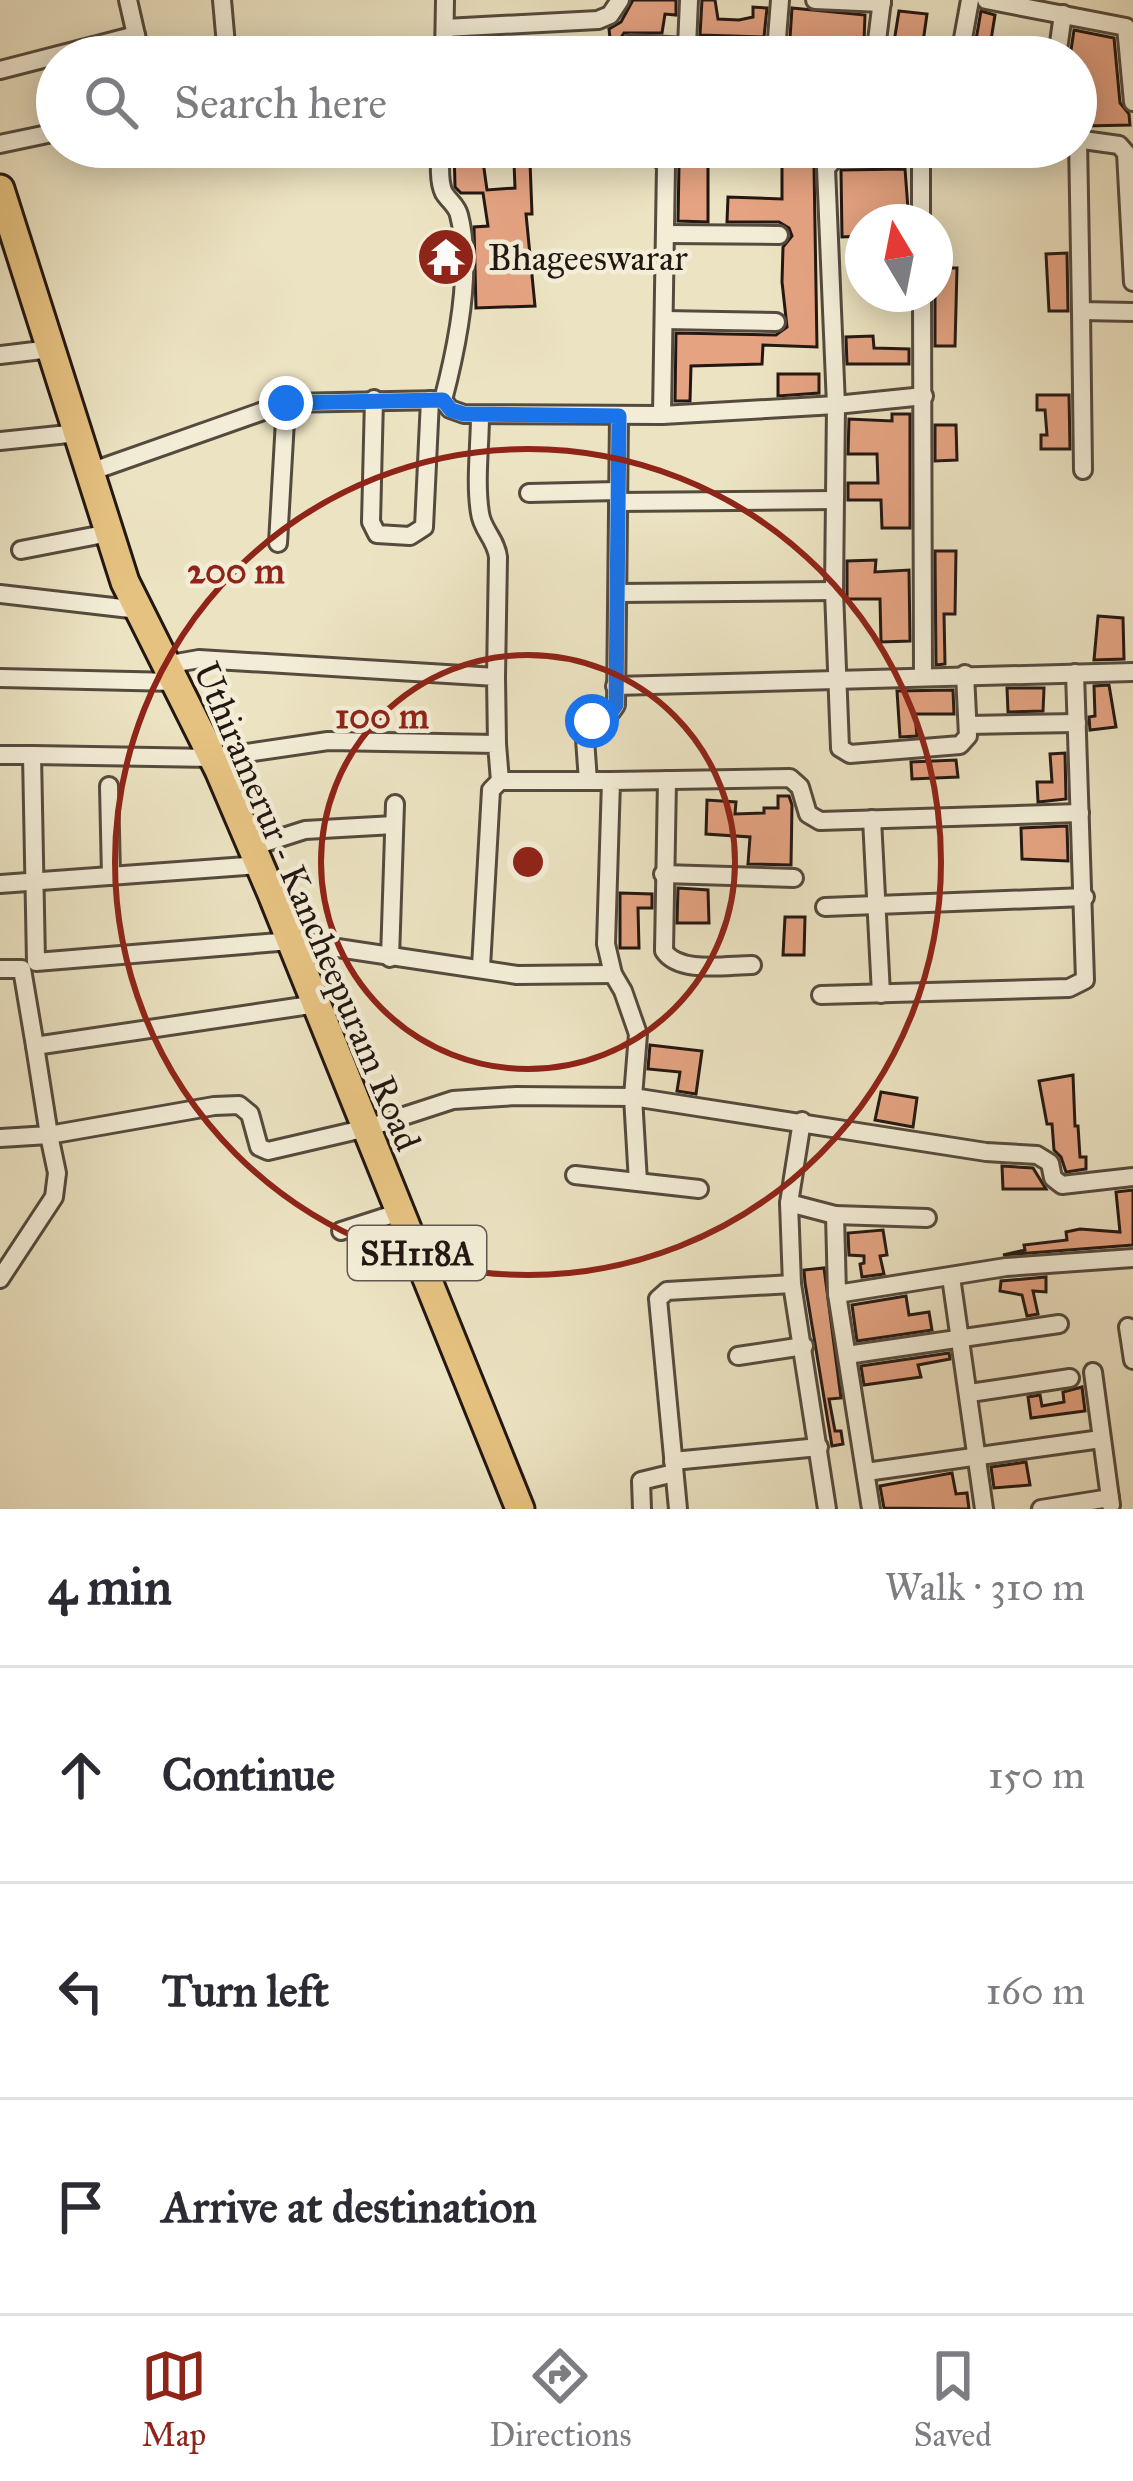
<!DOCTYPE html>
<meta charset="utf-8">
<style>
:root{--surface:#fff;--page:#f7f7f7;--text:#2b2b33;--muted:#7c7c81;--line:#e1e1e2;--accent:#8f2418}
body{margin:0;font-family:"IM FELL Great Primer",serif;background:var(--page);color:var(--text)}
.compass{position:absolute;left:845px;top:204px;width:108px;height:108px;border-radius:50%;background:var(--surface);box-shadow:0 6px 30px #0003;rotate:350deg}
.stop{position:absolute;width:36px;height:36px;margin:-27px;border:9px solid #1a73e8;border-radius:50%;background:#fff}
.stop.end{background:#1a73e8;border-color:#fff;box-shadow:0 3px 12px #0008}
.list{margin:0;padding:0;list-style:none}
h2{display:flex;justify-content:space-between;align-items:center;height:156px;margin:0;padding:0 48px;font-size:51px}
h2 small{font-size:39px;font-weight:400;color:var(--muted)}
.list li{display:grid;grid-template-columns:78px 1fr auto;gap:36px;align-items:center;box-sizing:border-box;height:216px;padding:0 48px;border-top:3px solid var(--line)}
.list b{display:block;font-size:45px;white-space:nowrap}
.list em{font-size:39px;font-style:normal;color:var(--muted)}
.icon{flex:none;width:66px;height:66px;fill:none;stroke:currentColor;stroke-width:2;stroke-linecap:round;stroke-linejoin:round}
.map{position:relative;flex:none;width:1133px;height:1509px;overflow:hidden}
.search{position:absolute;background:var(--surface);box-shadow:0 6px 30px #0003;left:36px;right:36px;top:36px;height:132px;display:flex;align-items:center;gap:30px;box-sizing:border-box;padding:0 42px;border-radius:66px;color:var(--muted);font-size:45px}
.sheet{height:804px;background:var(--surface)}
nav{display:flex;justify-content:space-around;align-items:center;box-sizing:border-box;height:168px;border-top:3px solid var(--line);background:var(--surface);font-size:33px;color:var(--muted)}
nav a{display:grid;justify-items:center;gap:6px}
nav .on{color:var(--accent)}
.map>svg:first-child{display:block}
</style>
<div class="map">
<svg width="1133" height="1509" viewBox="0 0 1133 1509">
<rect width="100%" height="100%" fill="#ece3c2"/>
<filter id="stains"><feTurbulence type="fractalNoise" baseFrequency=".00167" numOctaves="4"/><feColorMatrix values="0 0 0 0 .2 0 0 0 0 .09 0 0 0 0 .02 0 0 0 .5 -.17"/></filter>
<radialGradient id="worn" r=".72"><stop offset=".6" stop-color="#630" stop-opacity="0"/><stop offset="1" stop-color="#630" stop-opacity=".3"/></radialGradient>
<g fill="#e5a382" stroke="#231712" stroke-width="3">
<path d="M633,0H676V15L665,14L662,33H624L618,42L622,57H612L609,29L621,22Z"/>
<path d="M702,0H715L718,19L739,20L753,17V7L767,8L764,37L700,35Z"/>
<path d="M792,8L865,15L864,40L790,38Z"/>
<path d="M899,11L927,14L923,42L948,47V57L893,48Z"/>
<path d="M981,11L995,15L991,40L1003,42L1002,56L974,51Z"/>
<path d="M1074,30L1114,38L1120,103L1129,114L1130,125L1085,126L1083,94L1076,93V57H1070Z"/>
<path d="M502,38H529L530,57H457V46L502,47Z"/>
<path d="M454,147H481L487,190L515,188L514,162H530L532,214H526L535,306L476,308L474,227L488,226L483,193H461L455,187Z"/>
<path d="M679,165L708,166V222L678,221Z"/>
<path d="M782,166H814L817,347L763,345L762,364L691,366L690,401H675L676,333L776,335L787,327L782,282L783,247L792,236L789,228L779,222H727L728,197L782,199Z"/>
<path d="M905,169L908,209L905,222H863V236L842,237L841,170Z"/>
<path d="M1067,253L1068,311H1049L1046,254Z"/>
<path d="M935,268H957L955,346H935Z"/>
<path d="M873,336L874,348L909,349V364H847L846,337Z"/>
<path d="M778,374H819V393L778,396Z"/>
<path d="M1037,395H1069L1070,449H1041V435H1047L1045,410H1037Z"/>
<path d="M892,414H910V528H882L881,500H848V483H878L877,454H848L849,419L892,421Z"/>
<path d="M935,425H956L957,460L935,461Z"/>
<path d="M935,551H956L955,614H944L945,664L936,665Z"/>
<path d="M876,560L875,572L909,570L910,641L881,642L880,599H847V561Z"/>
<path d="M1098,616L1123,618L1124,659L1094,660Z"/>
<path d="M1109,685L1116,727L1090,730L1089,717L1095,716L1094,686Z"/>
<path d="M1007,688H1044L1043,711L1008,712Z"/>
<path d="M953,690L954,714H915L917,736L900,737L897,691Z"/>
<path d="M1065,753L1066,799L1038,802L1037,782H1052L1050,754Z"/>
<path d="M956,760L958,777L912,779L911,762Z"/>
<path d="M778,796H789L792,805L791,865L748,864L750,837L706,834L707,800L736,802L735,814L764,813V808H778Z"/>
<path d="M1067,826L1068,861L1022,859L1021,828Z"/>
<path d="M678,888L708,890L709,923H677Z"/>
<path d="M620,893L652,894V908H638L639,948H620Z"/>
<path d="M785,917H805L804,955H783Z"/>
<path d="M650,1045L702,1051L696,1094L677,1091L680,1072L648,1069Z"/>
<path d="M1073,1075L1075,1126H1078L1080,1157H1086V1169L1066,1172L1061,1157L1054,1150L1052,1124H1047L1039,1081Z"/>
<path d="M881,1092L917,1098L913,1127L875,1120Z"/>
<path d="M1002,1166L1033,1168L1046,1189H1003Z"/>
<path d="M1133,1190V1245L1003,1255L1025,1250L1024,1245L1067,1240L1066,1232L1080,1229L1120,1232L1116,1192Z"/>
<path d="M883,1230L887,1255L880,1256L884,1274L862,1277L860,1264L864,1263V1256L849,1255L848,1233Z"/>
<path d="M824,1268L841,1398L829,1399L835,1431H841L843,1444L832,1446L805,1283L804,1270Z"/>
<path d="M1046,1277V1292L1033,1291L1038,1314L1027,1316L1022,1295L1000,1291L1001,1281Z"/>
<path d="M906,1296L909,1315L929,1312L932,1330L857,1341L852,1305Z"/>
<path d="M949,1353L950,1359L918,1365L921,1377L864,1385L861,1366Z"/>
<path d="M1082,1387L1085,1411L1031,1418L1028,1397L1040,1395L1042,1406L1064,1402L1063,1392Z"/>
<path d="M1026,1462L1030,1485L994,1488L991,1467Z"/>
<path d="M952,1473L956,1494L967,1493L969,1509L884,1508L880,1486Z"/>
</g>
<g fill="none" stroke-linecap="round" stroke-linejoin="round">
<g stroke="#554a3e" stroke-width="22">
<g id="street">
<path d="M128,0L141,57"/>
<path d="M222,0L226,45"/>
<path d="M689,0L687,47L875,53L877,57"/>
<path d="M815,0L882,3"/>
<path d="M986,0L1126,27L1133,102"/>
<path d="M445,28L598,20L610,15L620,0"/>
<path d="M631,44L687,47"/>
<path d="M776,51L780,0"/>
<path d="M960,55L970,0"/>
<path d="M444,57L445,0"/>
<path d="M875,57L882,0"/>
<path d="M1057,57L1063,14"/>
<path d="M0,70L136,35"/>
<path d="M1076,139L1119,145L1126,153L1133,282"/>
<path d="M1078,139L1081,311L1133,312"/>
<path d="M0,144L57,132"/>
<path d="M441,147C440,161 438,181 444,193C449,201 457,206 459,215C473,270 457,347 443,400L450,409L464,414L662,415L836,405L834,591L840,748L850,754L960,745L968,736L965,674"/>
<path d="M873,147L836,157L826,168L836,405L924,396"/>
<path d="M921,147V222"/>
<path d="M571,154L657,153L666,166L662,415"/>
<path d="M666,234L779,235"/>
<path d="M922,294L923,675"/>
<path d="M1081,311L1083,470"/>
<path d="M664,320L776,322"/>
<path d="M0,355L51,349"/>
<path d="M374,399L371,522L377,534L410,536L424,527L430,400"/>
<path d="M480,415C480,446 475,482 480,513C482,530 496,539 498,557L496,677"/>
<path d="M0,441L78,433"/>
<path d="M90,472L286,403L443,400"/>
<path d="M529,493L618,491"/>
<path d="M618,502L834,500"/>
<path d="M278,543L286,403"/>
<path d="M21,550L109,533"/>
<path d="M618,593L834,591"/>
<path d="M0,594L139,610"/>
<path d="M165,665L199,659L496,677L497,744"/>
<path d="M0,678L175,682"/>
<path d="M615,686L1133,672"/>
<path d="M968,725L1077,723"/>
<path d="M0,755H32L36,962L291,941L517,975L613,974"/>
<path d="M32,755L213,758L328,741L497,744L500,781"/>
<path d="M667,780L664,951C679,974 727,965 752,965"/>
<path d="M611,781H588L585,739L592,721L611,712L616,705L619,416"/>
<path d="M109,786L111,876"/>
<path d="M872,819L881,994"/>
<path d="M252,847L305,830L394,825"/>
<path d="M663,874L794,878"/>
<path d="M0,884L259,865"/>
<path d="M825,907L1085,897"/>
<path d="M390,958L395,804"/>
<path d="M481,967L491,790L500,781H588"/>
<path d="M0,969H22L35,1046L317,1004"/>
<path d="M821,995L1069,988L1085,980L1075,673"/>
<path d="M0,1138L49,1135L35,1046"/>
<path d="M575,1175L699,1189"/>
<path d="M638,1182L633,1097L986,1152L1037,1155L1050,1163L1053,1178L1062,1185L1133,1177"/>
<path d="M789,1203L802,1121"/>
<path d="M835,1215L927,1218"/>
<path d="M341,1231L400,1212"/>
<path d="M951,1277L984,1509"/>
<path d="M0,1279L54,1197L57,1173L49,1135L214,1106L239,1105L250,1114L259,1147L268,1151L367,1128L453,1100L516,1096L633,1097L638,1034L623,991L613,974L606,944L611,781L790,778L800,787L808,814L820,821L1080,813"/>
<path d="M837,1294L871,1509"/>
<path d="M1128,1327L1133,1360"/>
<path d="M847,1355L1059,1324"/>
<path d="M738,1356L804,1346"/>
<path d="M1093,1372L1110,1498"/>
<path d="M970,1393L1070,1378"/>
<path d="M673,1461L819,1447"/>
<path d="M866,1472L1101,1439"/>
<path d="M642,1509L641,1481L674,1473"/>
<path d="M678,1509L658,1299L667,1291L792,1284"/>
<path d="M827,1509L792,1284L789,1203L835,1215L837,1294L1006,1267L1133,1258"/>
<path d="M1041,1509L1110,1498L1111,1505"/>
</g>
</g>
<g stroke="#231712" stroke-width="33">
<path id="primary" d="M0,189L125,582L219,770L272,894L520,1509"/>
</g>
<use href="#street" stroke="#f3edd7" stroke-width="16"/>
<use href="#primary" stroke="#e6c281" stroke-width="27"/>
</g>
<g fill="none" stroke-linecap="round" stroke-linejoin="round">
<path stroke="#1a73e8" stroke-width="15" d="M286,403L443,400L451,410L464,414L619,416L616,705L611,712L592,721"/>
</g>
<g fill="none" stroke="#8f2418" stroke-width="6">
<circle cx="528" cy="862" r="207"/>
<circle cx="528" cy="862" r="413"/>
</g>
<defs>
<g id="temple-disc" transform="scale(3)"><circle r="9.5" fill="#8f2418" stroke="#f3edd7"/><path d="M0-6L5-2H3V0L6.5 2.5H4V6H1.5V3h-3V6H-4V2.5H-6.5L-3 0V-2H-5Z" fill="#fff"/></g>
</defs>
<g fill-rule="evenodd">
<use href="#temple-disc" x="446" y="257"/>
</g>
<g text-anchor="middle" stroke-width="9" stroke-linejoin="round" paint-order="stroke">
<rect fill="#f3edd7" stroke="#61574d" stroke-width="3" x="348" y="1226" width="138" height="54" rx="9"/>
<g font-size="33" font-weight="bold" fill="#231712">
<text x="417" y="1265">SH118A</text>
</g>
<g font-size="36" fill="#231712" stroke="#f3edd7" text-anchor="start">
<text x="488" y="270">Bhageeswarar</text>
</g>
<g font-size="36" fill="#231712" stroke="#f3edd7">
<text transform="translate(308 906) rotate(67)" y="13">Uthiramerur - Kancheepuram Road</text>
</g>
</g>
<circle cx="528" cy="862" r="18" fill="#8f2418" stroke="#f3edd7" stroke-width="6"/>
<g font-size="36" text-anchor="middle" font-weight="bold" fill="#8f2418" stroke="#f3edd7" stroke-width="9" stroke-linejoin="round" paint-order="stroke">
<text x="236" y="583">200 m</text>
<text x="382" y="728">100 m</text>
</g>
<rect width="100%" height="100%" filter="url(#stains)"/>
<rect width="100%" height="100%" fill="url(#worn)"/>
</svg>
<svg class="compass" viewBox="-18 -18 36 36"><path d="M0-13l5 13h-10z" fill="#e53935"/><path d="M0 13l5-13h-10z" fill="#7c7c81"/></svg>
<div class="stop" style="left:592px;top:721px"></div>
<div class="stop end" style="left:286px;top:403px"></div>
<div class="search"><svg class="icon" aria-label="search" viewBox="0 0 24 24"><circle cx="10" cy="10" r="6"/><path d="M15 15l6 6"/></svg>Search here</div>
</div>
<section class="sheet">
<h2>4 min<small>Walk · 310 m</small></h2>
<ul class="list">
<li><svg class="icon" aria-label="ahead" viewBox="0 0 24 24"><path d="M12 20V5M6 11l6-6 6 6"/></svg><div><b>Continue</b></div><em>150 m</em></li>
<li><svg class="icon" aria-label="left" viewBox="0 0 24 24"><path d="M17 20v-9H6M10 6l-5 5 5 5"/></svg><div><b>Turn left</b></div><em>160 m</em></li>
<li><svg class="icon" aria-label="arrive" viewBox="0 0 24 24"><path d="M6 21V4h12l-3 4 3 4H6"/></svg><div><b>Arrive at destination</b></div></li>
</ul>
</section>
<nav>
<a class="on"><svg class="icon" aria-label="map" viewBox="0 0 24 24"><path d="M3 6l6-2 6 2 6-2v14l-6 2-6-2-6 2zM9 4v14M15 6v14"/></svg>Map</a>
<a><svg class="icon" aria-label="directions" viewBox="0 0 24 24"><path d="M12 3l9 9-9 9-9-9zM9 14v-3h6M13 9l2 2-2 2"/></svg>Directions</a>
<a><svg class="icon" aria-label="saved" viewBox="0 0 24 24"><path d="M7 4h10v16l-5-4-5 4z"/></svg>Saved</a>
</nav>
